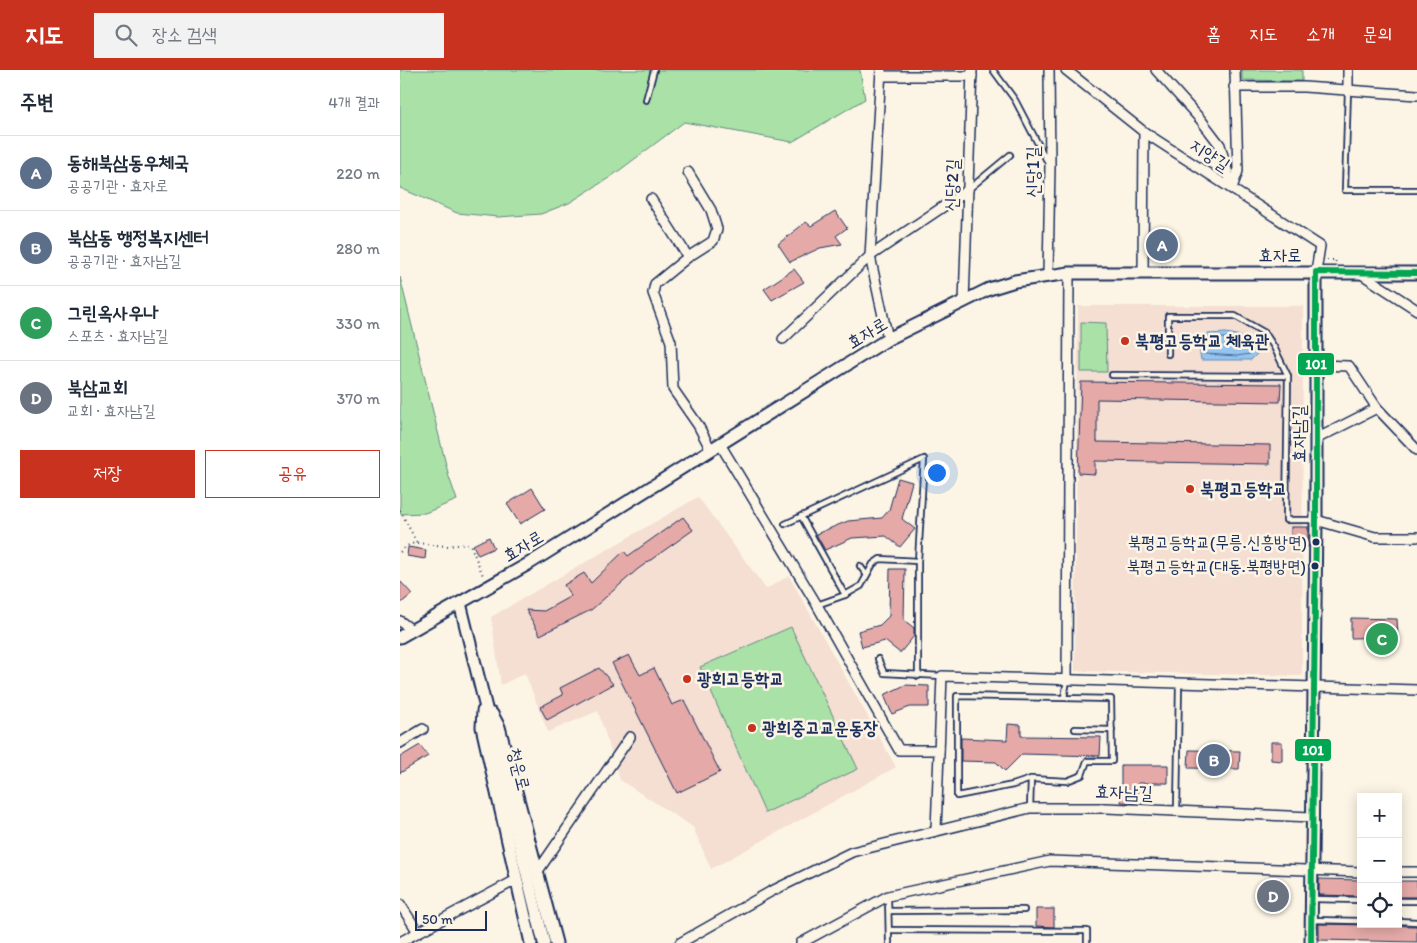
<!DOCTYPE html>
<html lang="ko">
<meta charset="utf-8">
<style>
:root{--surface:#fff;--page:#f2f2f3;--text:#1f2937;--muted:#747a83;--line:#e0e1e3;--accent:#c8321e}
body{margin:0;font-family:Itim,"Poor Story",sans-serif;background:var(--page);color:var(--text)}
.controls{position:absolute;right:15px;bottom:15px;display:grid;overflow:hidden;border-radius:0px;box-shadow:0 2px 12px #0003}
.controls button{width:45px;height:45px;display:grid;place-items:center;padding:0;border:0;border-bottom:1px solid var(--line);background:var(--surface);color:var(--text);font:25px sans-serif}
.scale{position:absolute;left:15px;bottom:12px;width:72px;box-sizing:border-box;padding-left:5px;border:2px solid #1b2f5e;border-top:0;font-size:14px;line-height:18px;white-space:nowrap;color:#1b2f5e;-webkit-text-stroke:4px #fcf5e5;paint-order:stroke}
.you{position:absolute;left:536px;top:402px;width:18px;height:18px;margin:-12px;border:4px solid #fff;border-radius:50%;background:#1a73e8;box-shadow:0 0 0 8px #1a73e833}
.badge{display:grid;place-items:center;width:32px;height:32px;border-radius:50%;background:var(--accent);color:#fff;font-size:16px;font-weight:700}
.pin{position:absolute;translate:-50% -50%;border:2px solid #fff;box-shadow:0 1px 5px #0006}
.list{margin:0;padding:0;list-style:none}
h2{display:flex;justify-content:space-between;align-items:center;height:65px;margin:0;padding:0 20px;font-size:21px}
h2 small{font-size:16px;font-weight:400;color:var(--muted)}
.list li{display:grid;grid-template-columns:32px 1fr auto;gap:15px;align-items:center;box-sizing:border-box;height:75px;padding:0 20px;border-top:1px solid var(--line)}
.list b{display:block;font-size:19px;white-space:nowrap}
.list p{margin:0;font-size:16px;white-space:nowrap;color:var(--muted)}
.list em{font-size:16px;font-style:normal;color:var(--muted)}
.actions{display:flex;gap:10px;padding:15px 20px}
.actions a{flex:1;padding:11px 0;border:1px solid var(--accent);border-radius:0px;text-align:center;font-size:18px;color:var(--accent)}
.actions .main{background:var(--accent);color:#fff}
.icon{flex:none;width:28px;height:28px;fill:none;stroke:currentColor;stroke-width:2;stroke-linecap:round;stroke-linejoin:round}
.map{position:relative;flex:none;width:1017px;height:873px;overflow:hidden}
header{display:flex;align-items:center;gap:30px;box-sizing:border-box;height:70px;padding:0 25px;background:var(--accent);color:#fff}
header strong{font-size:24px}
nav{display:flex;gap:28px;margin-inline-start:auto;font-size:18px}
.search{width:350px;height:45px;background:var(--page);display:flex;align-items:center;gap:12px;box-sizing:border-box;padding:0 18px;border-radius:0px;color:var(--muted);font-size:19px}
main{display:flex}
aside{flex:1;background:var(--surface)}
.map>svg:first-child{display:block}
</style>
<header>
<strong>지도</strong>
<div class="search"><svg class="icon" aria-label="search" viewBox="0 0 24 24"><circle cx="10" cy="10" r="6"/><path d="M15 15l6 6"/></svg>장소 검색</div>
<nav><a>홈</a><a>지도</a><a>소개</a><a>문의</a></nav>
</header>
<main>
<aside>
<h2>주변<small>4개 결과</small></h2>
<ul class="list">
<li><span class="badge" style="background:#5c6f8a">A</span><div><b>동해북삼동우체국</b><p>공공기관 · 효자로</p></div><em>220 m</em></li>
<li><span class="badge" style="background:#5c6f8a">B</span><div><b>북삼동 행정복지센터</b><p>공공기관 · 효자남길</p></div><em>280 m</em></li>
<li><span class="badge" style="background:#2e9e5b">C</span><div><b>그린옥사우나</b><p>스포츠 · 효자남길</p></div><em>330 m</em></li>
<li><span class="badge" style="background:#6b7280">D</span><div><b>북삼교회</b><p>교회 · 효자남길</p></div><em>370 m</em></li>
</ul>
<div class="actions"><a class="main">저장</a><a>공유</a></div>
</aside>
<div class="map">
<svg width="1017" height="873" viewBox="0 0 1017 873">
<rect width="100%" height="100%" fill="#fcf5e5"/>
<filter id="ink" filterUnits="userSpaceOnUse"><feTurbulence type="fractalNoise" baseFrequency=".02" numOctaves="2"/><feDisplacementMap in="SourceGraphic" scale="10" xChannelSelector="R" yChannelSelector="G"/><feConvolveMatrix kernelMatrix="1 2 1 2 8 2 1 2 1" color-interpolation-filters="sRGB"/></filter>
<g filter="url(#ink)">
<g fill="#f5ded2">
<path d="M678,236H903L902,606L675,601Z"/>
<path d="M298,427L366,519L389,506L496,697L311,799L293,757L220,710L198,641L148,662L125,603L101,615L91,547Z"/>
</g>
<g fill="#a9e1a6" stroke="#628882">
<path d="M0,0H460L465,29L392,72L284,52L212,106L169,133L141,144L98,147L57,143L0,118Z"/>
<path d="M842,0H902V11L842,10Z"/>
<path d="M0,207L49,407L57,430L25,443L0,444Z"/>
<path d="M681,252L706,253L707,302H681Z"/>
<path d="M391,557L458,699L365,743L300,597Z"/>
</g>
<path fill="#94c5f0" stroke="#6489b6" d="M826,263C843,266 850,268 857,284L851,290H801L798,271L807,264Z"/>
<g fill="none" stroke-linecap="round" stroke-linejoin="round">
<path stroke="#4b6b98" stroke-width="1" d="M826,268C838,270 848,270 850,284L837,286L805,284L803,274L809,269Z"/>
</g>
<g fill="#e5aaa7" stroke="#1b2f5e">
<path d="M435,141L447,158L436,166L442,174L420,178L390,192L378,174L406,152L411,156Z"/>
<path d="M394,199L404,212L372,230L364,219Z"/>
<path d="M681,312L881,314L880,332L697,329V372L870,375V394L695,391V404L678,403Z"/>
<path d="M498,408L512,412L502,449L515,459L500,477L486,466L452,468L425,480L416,464L448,451L482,448L489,440Z"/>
<path d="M132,418L145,439L120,454L107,434Z"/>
<path d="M283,447L293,460L238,499L191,540L140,565L126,540L144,541L171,526L164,515L184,503L191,513L224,481L228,486Z"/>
<rect x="891" y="457" width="17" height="20"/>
<path d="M89,467L94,478L78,485L73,475Z"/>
<path d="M8,477L26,480L25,489L7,486Z"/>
<path d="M490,499H505L504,550L514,558V566L500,583L485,571L462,577L458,561L480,555L489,546Z"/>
<path d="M0,511L12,524L0,534Z"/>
<path d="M951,548L997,549L998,567L951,568Z"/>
<path d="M229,585L240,605L254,598L272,635L284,630L320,702L277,723L212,593Z"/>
<path d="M199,598L213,614L147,650L140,637L163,625L160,618Z"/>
<path d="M505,615L529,616V637H510L492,644L484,625Z"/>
<path d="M608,654L621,655V666L701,667L700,686L622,684L605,701L596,692L561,691V668L607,670Z"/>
<path d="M871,672H882V691L871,690Z"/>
<path d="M20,675L28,686L0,703V687Z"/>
<path d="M789,680L840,681L839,699L788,698Z"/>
<path d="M721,695H768V713H738V733L721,732Z"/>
<path d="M919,809L961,810V826L919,825Z"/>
<rect x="998" y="811" width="19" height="16"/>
<path d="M636,839H654V857L636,856Z"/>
<path d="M919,854L1017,856V872L919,870Z"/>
</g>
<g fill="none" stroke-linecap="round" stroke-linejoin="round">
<g stroke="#1b2f5e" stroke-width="8">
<g id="service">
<path d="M593,0L615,30L647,91"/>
<path d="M948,20L945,120H1017"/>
<path d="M246,30L254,0"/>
<path d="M569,119L610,85"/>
<path d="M768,284V246H835L865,263L874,277L888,306L886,450H914"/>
<path d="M712,305L888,306"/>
<path d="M401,446L445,525L417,535"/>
<path d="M385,454L524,389L518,491V606"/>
<path d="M460,496L466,504"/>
<path d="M445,525L461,516L473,494L480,489L518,491"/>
<path d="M478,589L484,603L542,606"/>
<path d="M664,628L711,629L712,691H687L682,705L667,711L631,709L613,715L557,726V626L664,628L667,610"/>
<path d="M675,659L712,660"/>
<path d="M630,738L631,709"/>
<path d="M777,741L779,614"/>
<path d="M488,827L489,873"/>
<path d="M912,829L961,830"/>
<path d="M998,831H1017"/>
<path d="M489,841L624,840"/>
<path d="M913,850L961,851"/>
<path d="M998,851L1017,852"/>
<path d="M489,860L687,861V873"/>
</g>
</g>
<g stroke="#1b2f5e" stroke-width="12">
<g id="minor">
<path d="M666,0L744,62L920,176L916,202"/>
<path d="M756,0L801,50L820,75L832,118"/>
<path d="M481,6H572"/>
<path d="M834,17H904L1017,25"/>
<path d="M948,20V0"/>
<path d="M288,102L311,140L317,159L313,171L288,187L255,214L253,223L271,272L273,319L298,355L311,380"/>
<path d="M832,118L838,101L835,0"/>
<path d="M251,129L288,187"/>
<path d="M743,203L744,62"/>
<path d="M960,203L1017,240"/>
<path d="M648,205L650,96L649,0"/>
<path d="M564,232L572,0"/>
<path d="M383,269L470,186L481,0"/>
<path d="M488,269L470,186L568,120"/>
<path d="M916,295L949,296L977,338"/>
<path d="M916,369L977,338L1017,380"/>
<path d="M320,374L417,535L499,680H539"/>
<path d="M916,450L975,467H1017"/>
<path d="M0,551L12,560"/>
<path d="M667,610L669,203"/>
<path d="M0,673L23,659"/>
<path d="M536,760L542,606L1017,620"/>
<path d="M138,801L230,667"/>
<path d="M998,802H1017"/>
<path d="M0,834L18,862"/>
<path d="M0,872L116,810"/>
<path d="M280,873L370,822L452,782L630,738H706L912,747"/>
<path d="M401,873L488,826L650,791L961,802"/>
</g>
</g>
<g stroke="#1b2f5e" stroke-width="15">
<g id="tertiary">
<path d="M60,533L144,873"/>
<path d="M0,567L130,493L488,269L589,219L615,211L669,203H1017"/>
<path d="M83,641L82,657L131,873"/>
<path d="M92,644L99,657L156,873"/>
<path d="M911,873L916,450V202"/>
</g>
</g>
<g stroke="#1b2f5e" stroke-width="2" stroke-dasharray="1 4" stroke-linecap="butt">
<path d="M927,190H936L935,193"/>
<path d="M0,440L17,473"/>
<path d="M0,482L10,474L17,473L46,476L70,474L84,508"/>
</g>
<use href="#service" stroke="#fcf5e5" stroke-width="4.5"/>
<use href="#minor" stroke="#fcf5e5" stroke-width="9"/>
<use href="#tertiary" stroke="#fcf5e5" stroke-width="11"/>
<g stroke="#fcf5e5" stroke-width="10">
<path id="bus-1" d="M911,873L916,450V202L1017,203"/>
</g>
<use href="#bus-1" stroke="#00a651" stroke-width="6"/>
</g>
</g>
<g fill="#c8321e" stroke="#fcf5e5" stroke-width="2">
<circle cx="725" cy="271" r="5"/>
<circle cx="790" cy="419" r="5"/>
<circle cx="287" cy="609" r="5"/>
<circle cx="352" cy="658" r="5"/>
</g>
<g fill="#1b2f5e" stroke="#fcf5e5" stroke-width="2">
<circle cx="916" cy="472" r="4.5"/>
<circle cx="915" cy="496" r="4.5"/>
</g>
<g text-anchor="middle" stroke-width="5" stroke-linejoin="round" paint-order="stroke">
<g font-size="17" fill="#1b2f5e" stroke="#fcf5e5" text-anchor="end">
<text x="907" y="478">북평고등학교(무릉.신흥방면)</text>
<text x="906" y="502">북평고등학교(대동.북평방면)</text>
</g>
<g font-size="18" fill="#1b2f5e" stroke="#fcf5e5">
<text transform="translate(810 85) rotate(33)" y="6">지양길</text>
<text transform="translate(633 102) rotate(-90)" y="6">신당1길</text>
<text transform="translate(552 115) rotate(-88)" y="6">신당2길</text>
<text x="880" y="191">효자로</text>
<text transform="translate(467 263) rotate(-31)" y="6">효자로</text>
<text transform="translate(899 364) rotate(-90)" y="6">효자남길</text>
<text transform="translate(123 476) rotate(-31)" y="6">효자로</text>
<text transform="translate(119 699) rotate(76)" y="6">청운로</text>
<text transform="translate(724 722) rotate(2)" y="6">효자남길</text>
</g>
<g font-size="18" font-weight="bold" fill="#1b2f5e" stroke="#fcf5e5" text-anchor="start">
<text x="735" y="277">북평고등학교 체육관</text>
<text x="800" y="425">북평고등학교</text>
<text x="297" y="615">광희고등학교</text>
<text x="362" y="664">광희중고교운동장</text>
</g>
</g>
<g stroke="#fcf5e5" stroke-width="2">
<rect x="897" y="282" width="38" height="24" rx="5" fill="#00a651"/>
<rect x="894" y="668" width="38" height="24" rx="5" fill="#00a651"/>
</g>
<g font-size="14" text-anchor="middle" font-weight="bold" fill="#fff">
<text x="916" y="299">101</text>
<text x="913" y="685">101</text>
</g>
</svg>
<div class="controls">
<button>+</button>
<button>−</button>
<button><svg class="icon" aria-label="locate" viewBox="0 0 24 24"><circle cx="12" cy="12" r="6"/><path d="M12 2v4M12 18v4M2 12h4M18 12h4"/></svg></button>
</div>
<div class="scale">50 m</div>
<div class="you"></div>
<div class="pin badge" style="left:762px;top:175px;background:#5c6f8a">A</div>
<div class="pin badge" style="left:814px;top:690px;background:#5c6f8a">B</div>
<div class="pin badge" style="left:982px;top:569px;background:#2e9e5b">C</div>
<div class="pin badge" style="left:873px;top:826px;background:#6b7280">D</div>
</div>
</main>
